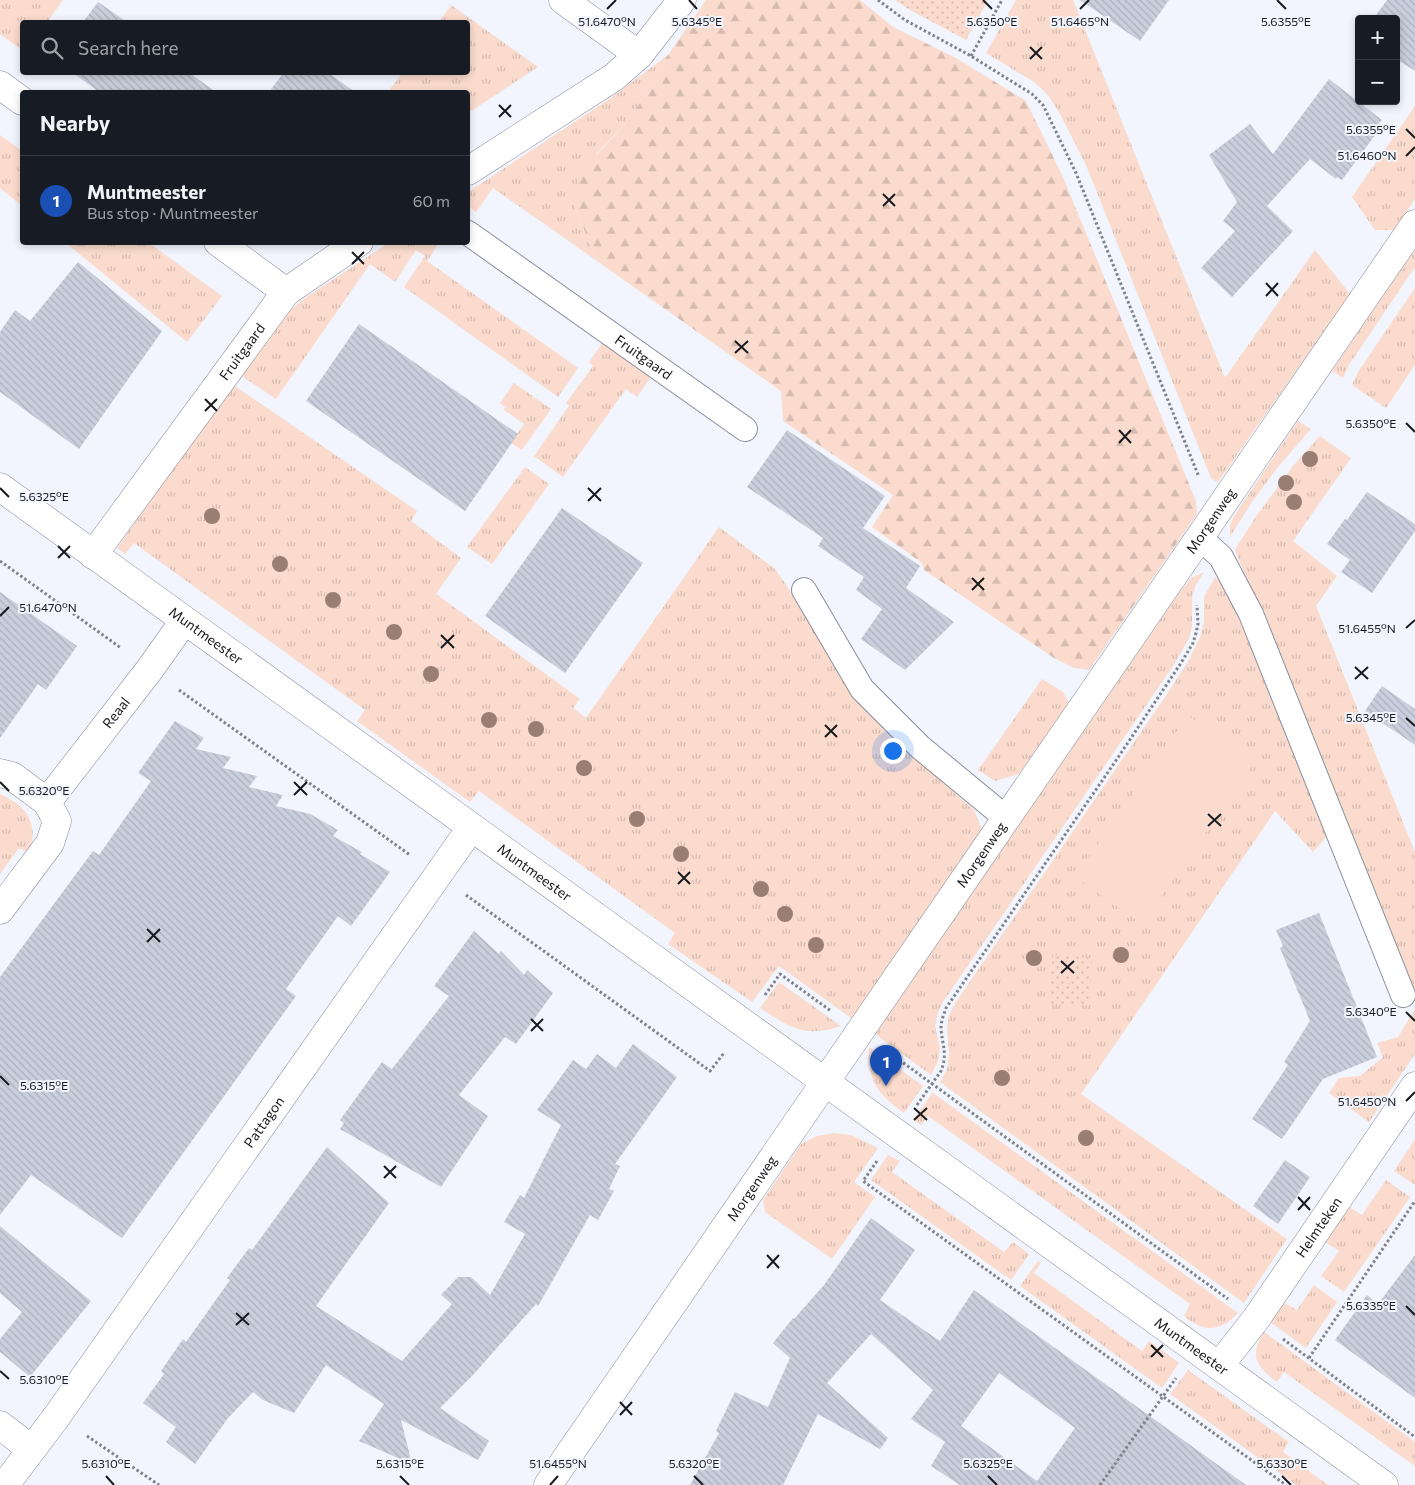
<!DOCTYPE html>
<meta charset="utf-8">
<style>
:root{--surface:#171b24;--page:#20242c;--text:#f1f3f6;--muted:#9ea1a6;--line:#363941;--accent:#c1a294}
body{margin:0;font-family:Commissioner,sans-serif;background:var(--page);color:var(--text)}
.controls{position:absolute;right:15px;top:15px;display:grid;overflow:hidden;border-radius:5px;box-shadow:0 2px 8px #0003}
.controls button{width:45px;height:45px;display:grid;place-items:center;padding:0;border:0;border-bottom:1px solid var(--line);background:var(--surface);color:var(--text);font:25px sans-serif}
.you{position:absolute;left:892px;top:750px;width:18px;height:18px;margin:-12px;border:4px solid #fff;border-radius:50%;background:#1a73e8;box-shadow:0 0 0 8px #1a73e833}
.badge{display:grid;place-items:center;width:32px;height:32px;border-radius:50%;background:var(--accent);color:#fff;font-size:16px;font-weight:700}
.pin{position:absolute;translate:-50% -41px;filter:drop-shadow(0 1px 2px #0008)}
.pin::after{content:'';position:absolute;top:26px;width:18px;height:15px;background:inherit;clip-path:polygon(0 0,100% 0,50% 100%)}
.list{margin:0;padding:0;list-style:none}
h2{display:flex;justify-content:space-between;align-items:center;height:65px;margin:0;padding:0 20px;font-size:21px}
h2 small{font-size:16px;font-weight:400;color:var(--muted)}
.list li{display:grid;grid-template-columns:32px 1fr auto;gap:15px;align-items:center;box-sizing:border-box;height:90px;padding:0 20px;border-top:1px solid var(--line)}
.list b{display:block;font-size:19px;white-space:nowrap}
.list p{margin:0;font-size:16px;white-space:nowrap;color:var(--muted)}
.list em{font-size:16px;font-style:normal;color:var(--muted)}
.icon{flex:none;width:28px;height:28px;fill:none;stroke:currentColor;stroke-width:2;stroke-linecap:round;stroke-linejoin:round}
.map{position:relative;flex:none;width:1415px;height:1485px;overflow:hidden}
.search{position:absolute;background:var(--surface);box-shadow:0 2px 8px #0003;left:20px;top:20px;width:450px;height:55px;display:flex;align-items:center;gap:12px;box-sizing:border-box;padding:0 18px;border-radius:5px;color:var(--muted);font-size:19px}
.panel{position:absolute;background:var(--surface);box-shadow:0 2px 8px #0003;left:20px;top:90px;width:450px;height:155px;border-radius:5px}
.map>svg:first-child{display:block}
</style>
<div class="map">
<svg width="1415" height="1485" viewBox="0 0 1415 1485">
<defs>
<pattern id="grass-tufts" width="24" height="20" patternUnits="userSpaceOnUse" patternTransform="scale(1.25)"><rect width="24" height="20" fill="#fadbcd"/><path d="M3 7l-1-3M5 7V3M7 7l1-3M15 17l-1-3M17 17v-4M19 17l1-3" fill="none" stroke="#d6bbb0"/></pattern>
<pattern id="forest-firs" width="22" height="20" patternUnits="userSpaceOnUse" patternTransform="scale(1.25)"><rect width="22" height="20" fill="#fadbcd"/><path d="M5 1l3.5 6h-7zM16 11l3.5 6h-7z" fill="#d6bbb0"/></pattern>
<pattern id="park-dots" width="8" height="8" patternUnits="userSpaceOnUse" patternTransform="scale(1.25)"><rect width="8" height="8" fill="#fadbcd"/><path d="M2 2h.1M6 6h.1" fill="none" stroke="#d6bbb0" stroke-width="1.8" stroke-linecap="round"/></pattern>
<pattern id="building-back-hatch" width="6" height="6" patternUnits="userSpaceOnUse" patternTransform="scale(1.25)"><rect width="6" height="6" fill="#cacfdd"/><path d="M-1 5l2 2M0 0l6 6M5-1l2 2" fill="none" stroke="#adb1bd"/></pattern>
</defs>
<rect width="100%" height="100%" fill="#f2f5fe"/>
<g fill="url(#grass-tufts)">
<path d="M0,0H63L47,22H22V50L0,34Z"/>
<path d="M1016,0H1073L1225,378L1315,250L1350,294L1218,482L1215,481L1211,478L1086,165L1059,112L1047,94L1034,82L986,53Z"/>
<path d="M451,5L538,67L468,113V92H388L402,73L468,72V22H439Z"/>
<path d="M668,55L631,118L597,153L574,205L597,261L493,188L476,212L468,206V192L608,100Z"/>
<path d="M1415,106V199L1394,230H1375L1352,197Z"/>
<path d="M0,135L22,151V206L0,188Z"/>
<path d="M390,242L439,243L427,261L578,368L558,397L404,287L425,256L416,250L395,282L370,264L276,399L240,375L289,311L305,298Z"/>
<path d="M66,243H149L222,296L187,342Z"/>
<path d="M1415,249V267L1349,365L1343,378L1332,371Z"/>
<path d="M1415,288V365L1386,408L1352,385L1358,372Z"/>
<path d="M603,342L651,377L637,397L626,389L563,477L534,456L569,406L566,403L593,366L589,362Z"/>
<path d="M514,383L551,409L522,450L511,443L524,424L504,410L505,407L500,403Z"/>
<path d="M232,384L417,511L411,521L461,558L436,594L580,699L573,708L586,718L719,527L775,569L802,608L860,699L959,797L974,810L982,830L853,1017L851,1018L779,966L752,1002L668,944L675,933L479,791L470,802L357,721L365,710L134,543L125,554L117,548Z"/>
<path d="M1298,421L1311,429L1278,467L1252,502L1230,537V525L1234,516Z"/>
<path d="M1320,436L1351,458L1293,541L1337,576L1316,606L1415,852V997L1235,550L1255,518L1293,466Z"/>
<path d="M525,467L549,484L492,564L467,547Z"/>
<path d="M1204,572L1196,585L1192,597V627L1189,639L1173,666L943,1002L938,1012L935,1026L940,1048L938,1061L931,1075L875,1034L1179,593L1191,578Z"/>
<path d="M1215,577L1222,583L1228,597L1240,613L1328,835L1313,852L1275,811L1081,1094L1287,1239L1244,1303L940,1082L947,1069L949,1053L947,1028L949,1015L956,1002L1165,697L1189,660L1200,637L1204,622V597Z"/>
<path d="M1042,679L1063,692L1069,703L1019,774L995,781L978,770Z"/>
<path d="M0,794C17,802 31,811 33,833C33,839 30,847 29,853L19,848L0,874Z"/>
<path d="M779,982L841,1026C804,1038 791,1028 760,1008Z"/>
<path d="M1415,1009V1054L1369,1122L1329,1093L1339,1078L1360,1076L1383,1057L1377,1043L1398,1037Z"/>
<path d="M869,1047L923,1086L904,1113C877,1094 867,1080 869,1047Z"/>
<path d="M933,1092V1093L1238,1313C1221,1332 1203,1333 1184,1316L1190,1304L928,1116L921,1125L913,1120Z"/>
<path d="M834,1133L851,1135L878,1148L854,1182L875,1197L832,1259L765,1212L763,1200L801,1144L817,1136Z"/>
<path d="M1415,1139V1185L1394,1171Z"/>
<path d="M888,1155L900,1161L892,1172L1004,1252L1013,1242L1029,1254L1011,1280L871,1180Z"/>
<path d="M1386,1180L1410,1197L1344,1292L1321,1276L1339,1251L1325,1242L1349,1207L1362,1215Z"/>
<path d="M1038,1261L1041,1263L1034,1273L1142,1351L1149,1341L1179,1363L1162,1388L1020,1286Z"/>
<path d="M1314,1285L1337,1302L1306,1348L1270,1322L1283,1302L1297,1310Z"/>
<path d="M1264,1332L1415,1442V1466L1284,1372L1277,1382C1256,1367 1249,1355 1264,1332Z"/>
<path d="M1188,1370L1289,1442L1283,1452L1328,1485H1296L1170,1394Z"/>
</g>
<path fill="url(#forest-firs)" d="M706,0H860L893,27L956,58L1026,101L1063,177L1196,501L1197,514L1089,670L1074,668L1054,658L924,570L922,563L872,527L893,495L783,421L781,391L597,261L574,205L581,171L631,118L668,55Z"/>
<g fill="url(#park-dots)">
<path d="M895,0H988L966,40L910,10Z"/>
<path d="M1053,955L1092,958L1088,1005L1048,1004Z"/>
</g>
<path fill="#fadbcd" d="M1188,715L1255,762L1142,924L1075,877Z"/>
<g fill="url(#building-back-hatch)" fill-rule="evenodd">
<path d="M1080,0H1169L1140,41Z"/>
<path d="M1387,0H1415V71L1396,59V19H1373Z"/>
<path d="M98,2L127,22H83Z"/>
<path d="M72,72H188L216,92H99Z"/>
<path d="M284,72H327L355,92H269Z"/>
<path d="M1329,79L1382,120L1378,124L1381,127L1342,180L1337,177L1336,179L1310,159L1267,206L1293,231L1232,297L1201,268L1235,231L1223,221L1237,202L1209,155L1250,124L1273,154Z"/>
<path d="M78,262L162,331L79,449L0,392V332L15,310L30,321Z"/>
<path d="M359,324L518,434L465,511L306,401Z"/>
<path d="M787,430L885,496L863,528L920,566L906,588L954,622L905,670L861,639L882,609L856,590L864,577L818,546L823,538L747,487Z"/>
<path d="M1367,492L1415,524V531L1372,593L1341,572L1350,560L1327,544L1345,519L1347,520Z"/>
<path d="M562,508L643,563L565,673L485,616Z"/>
<path d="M0,592L77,646L46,690L38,684L0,738Z"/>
<path d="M1382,686L1415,709V745L1365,711Z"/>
<path d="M175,721L204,738L196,749L231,757L223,768L257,776L249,787L283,795L276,806L310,814L338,830L333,836L362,852L360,854L390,872L351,926L338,916L286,989L296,996L122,1238L31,1175L0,1215V977L93,851L99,855L151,781L138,773Z"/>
<path d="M1319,913L1377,1057L1323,1079L1282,1139L1252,1119L1288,1065L1284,1062L1310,1021L1280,948L1283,946L1276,930Z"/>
<path d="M474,931L499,954L501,951L524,975L527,970L553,993L516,1044L505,1037L459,1095L488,1116L441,1187L340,1129L344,1123L340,1120L382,1062L392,1069L449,996L434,986Z"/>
<path d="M633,1044L677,1077L615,1164L620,1166L609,1189L614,1191L598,1220L590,1215L538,1306L536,1304L473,1375L440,1408L489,1441L478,1460L401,1420L412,1464L359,1441L384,1404L326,1365L294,1413L263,1400L253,1392L228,1418L195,1464L166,1442L176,1427L143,1403L164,1374L161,1371L183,1339L186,1342L230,1280L227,1278L249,1248L252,1250L327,1147L389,1203L316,1306L402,1361L452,1304L441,1295L458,1277H471L490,1295L525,1234L504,1222L520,1195L524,1198L561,1125L537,1110L573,1060L586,1069L597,1054L616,1068Z"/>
<path d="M1285,1160L1310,1177L1278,1224L1253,1206Z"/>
<path d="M871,1218L915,1250L880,1300L940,1341L974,1290L1246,1485H960L931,1466L945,1442L911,1419L933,1390L871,1334L827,1383L888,1438L880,1449L818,1414L783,1485H690L719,1433L716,1431L735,1392L768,1407L790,1358L773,1343L793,1318L794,1319L824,1285ZM999,1373L1075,1428L1037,1481L961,1426Z"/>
<path d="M0,1226L91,1301L30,1377L0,1352V1339L22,1312L0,1293Z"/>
<path d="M1415,1255V1398L1335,1340L1367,1295L1378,1304Z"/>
</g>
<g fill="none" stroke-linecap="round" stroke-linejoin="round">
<g stroke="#8b8f9c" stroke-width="26">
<g id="service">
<path id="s1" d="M468,233L745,429"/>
<path d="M1199,537L1221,557L1251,614L1403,995"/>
<path d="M804,590L862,689L920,747L1006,818"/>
</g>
</g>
<g stroke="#8b8f9c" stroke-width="29">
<g id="minor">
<path d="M563,0L639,55"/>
<path d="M0,85L22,101"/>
<path d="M468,171L614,77L639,55L682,0"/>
<path d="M218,242L286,292"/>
<path id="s2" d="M0,487L1384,1485"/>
<path id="s3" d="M93,555L286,292L359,242"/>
<path d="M0,773L12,776L47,802"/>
<path id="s4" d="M0,910L50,843L57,821L47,802L150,669L184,621"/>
<path id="s5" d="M1219,1366L1256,1319L1415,1086"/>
<path d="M0,1425L31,1449"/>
<path id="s6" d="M5,1485L57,1416L471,828"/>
<path id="s7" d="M548,1485L1415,224"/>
</g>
</g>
<g stroke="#808289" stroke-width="3" stroke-dasharray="2.5 2.5" stroke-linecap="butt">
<path d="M878,0L905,20L971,56L1032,94L1043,105L1076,173L1199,477"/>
<path d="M971,56L1002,0"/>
<path d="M0,561L121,648"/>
<path d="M179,690L410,855"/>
<path d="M466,895L710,1071L724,1053"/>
<path d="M765,995L780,974L831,1011"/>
<path d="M887,1051L1228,1299"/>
<path d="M917,1105L941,1071C948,1053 942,1045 941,1028C941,1021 944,1014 946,1008L1117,759L1181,663L1193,643L1196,633L1198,624L1197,605"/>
<path d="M877,1161L863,1181L1286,1485"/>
<path d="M1283,1339L1415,1437"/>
<path d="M1309,1358L1415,1201"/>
<path d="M87,1436L159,1485"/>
<path d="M1100,1485L1176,1378"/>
</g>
<use href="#service" stroke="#fff" stroke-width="24"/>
<use href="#minor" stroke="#fff" stroke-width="28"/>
</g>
<g fill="#997f73">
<circle cx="1310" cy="459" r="8"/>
<circle cx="1286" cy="483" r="8"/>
<circle cx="1294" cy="502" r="8"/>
<circle cx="212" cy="516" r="8"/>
<circle cx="280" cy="564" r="8"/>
<circle cx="333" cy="600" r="8"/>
<circle cx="394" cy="632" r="8"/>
<circle cx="431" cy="674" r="8"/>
<circle cx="489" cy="720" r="8"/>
<circle cx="536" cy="729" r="8"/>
<circle cx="584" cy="768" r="8"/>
<circle cx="637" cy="819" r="8"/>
<circle cx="681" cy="854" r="8"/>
<circle cx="761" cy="889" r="8"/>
<circle cx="785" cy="914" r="8"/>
<circle cx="816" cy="945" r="8"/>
<circle cx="1121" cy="955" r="8"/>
<circle cx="1034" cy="958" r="8"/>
<circle cx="1002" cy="1078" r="8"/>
<circle cx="1086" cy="1138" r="8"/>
</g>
<path fill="none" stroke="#181a1f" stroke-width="2" d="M689,0L697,9M983,0L992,9M1277,0L1286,9M607,9L616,0M1080,9L1089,0M1030,47L1042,59M1030,59L1042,47M499,105L511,117M499,117L511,105M1406,129L1415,138M1406,156L1415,147M883,194L895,206M883,206L895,194M352,252L364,264M352,264L364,252M1266,283L1278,296M1266,296L1278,283M735,341L748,353M735,353L748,341M205,399L217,411M205,411L217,399M1406,423L1415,432M1119,430L1131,443M1119,443L1131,430M0,488L9,497M588,488L601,501M588,501L601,488M58,546L70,558M58,558L70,546M972,578L984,590M972,590L984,578M0,616L9,607M1406,628L1415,620M441,635L454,648M441,648L454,635M1355,667L1368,679M1355,679L1368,667M1406,718L1415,726M825,725L837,737M825,737L837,725M0,782L9,791M294,782L307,795M294,795L307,782M1208,814L1221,826M1208,826L1221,814M678,872L690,884M678,884L690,872M147,929L160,942M147,942L160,929M1061,961L1074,973M1061,973L1074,961M1406,1012L1415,1021M531,1019L543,1031M531,1031L543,1019M0,1076L9,1085M1406,1101L1415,1092M914,1108L927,1120M914,1120L927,1108M384,1166L396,1178M384,1178L396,1166M1298,1197L1310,1210M1298,1210L1310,1197M767,1255L779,1268M767,1268L779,1255M1406,1306L1415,1315M236,1313L249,1325M236,1325L249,1313M1151,1345L1163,1357M1151,1357L1163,1345M0,1371L9,1379M620,1402L632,1415M620,1415L632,1402M106,1476L114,1485M400,1476L409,1485M694,1476L703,1485M988,1476L997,1485M1282,1476L1291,1485M550,1485L558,1476"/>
<g text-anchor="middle" stroke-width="4" stroke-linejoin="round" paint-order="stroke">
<g font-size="14" fill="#181a1f" stroke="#f2f5fe">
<text dy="5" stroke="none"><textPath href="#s3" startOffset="252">Fruitgaard</textPath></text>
<text dy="5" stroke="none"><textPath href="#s1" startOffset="215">Fruitgaard</textPath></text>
<text dy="5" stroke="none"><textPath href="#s7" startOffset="1170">Morgenweg</textPath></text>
<text dy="5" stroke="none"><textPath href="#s2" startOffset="254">Muntmeester</textPath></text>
<text dy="5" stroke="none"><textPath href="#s4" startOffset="241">Reaal</textPath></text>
<text dy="5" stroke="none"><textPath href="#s7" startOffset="765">Morgenweg</textPath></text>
<text dy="5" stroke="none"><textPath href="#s2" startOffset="659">Muntmeester</textPath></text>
<text dy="5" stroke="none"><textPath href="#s6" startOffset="446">Pattagon</textPath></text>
<text dy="5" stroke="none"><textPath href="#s7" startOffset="360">Morgenweg</textPath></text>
<text dy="5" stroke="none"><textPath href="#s5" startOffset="171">Helmteken</textPath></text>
<text dy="5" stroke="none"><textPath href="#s2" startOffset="1469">Muntmeester</textPath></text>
</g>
</g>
<g font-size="12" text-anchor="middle" fill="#181a1f" stroke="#f2f5fe" stroke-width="4" stroke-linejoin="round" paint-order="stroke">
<text x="992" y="26">5.6350°E</text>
<text x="607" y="26">51.6470°N</text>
<text x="697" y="26">5.6345°E</text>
<text x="1286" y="26">5.6355°E</text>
<text x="1080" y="26">51.6465°N</text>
<text x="1371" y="134">5.6355°E</text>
<text x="1367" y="160">51.6460°N</text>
<text x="1371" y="428">5.6350°E</text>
<text x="44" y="501">5.6325°E</text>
<text x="48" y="612">51.6470°N</text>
<text x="1367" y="633">51.6455°N</text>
<text x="1371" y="722">5.6345°E</text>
<text x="44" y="795">5.6320°E</text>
<text x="1371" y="1016">5.6340°E</text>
<text x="44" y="1090">5.6315°E</text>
<text x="1367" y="1106">51.6450°N</text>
<text x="1371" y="1310">5.6335°E</text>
<text x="44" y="1384">5.6310°E</text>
<text x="106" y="1468">5.6310°E</text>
<text x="400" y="1468">5.6315°E</text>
<text x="558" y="1468">51.6455°N</text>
<text x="694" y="1468">5.6320°E</text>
<text x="988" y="1468">5.6325°E</text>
<text x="1282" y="1468">5.6330°E</text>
</g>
</svg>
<div class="controls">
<button>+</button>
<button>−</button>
</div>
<div class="you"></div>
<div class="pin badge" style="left:886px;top:1086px;background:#1a4fb4">1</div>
<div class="search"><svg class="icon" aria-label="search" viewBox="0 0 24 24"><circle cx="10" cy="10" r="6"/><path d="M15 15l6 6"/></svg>Search here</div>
<section class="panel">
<h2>Nearby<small></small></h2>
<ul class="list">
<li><span class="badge" style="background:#1a4fb4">1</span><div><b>Muntmeester</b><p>Bus stop · Muntmeester</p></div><em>60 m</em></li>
</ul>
</section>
</div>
